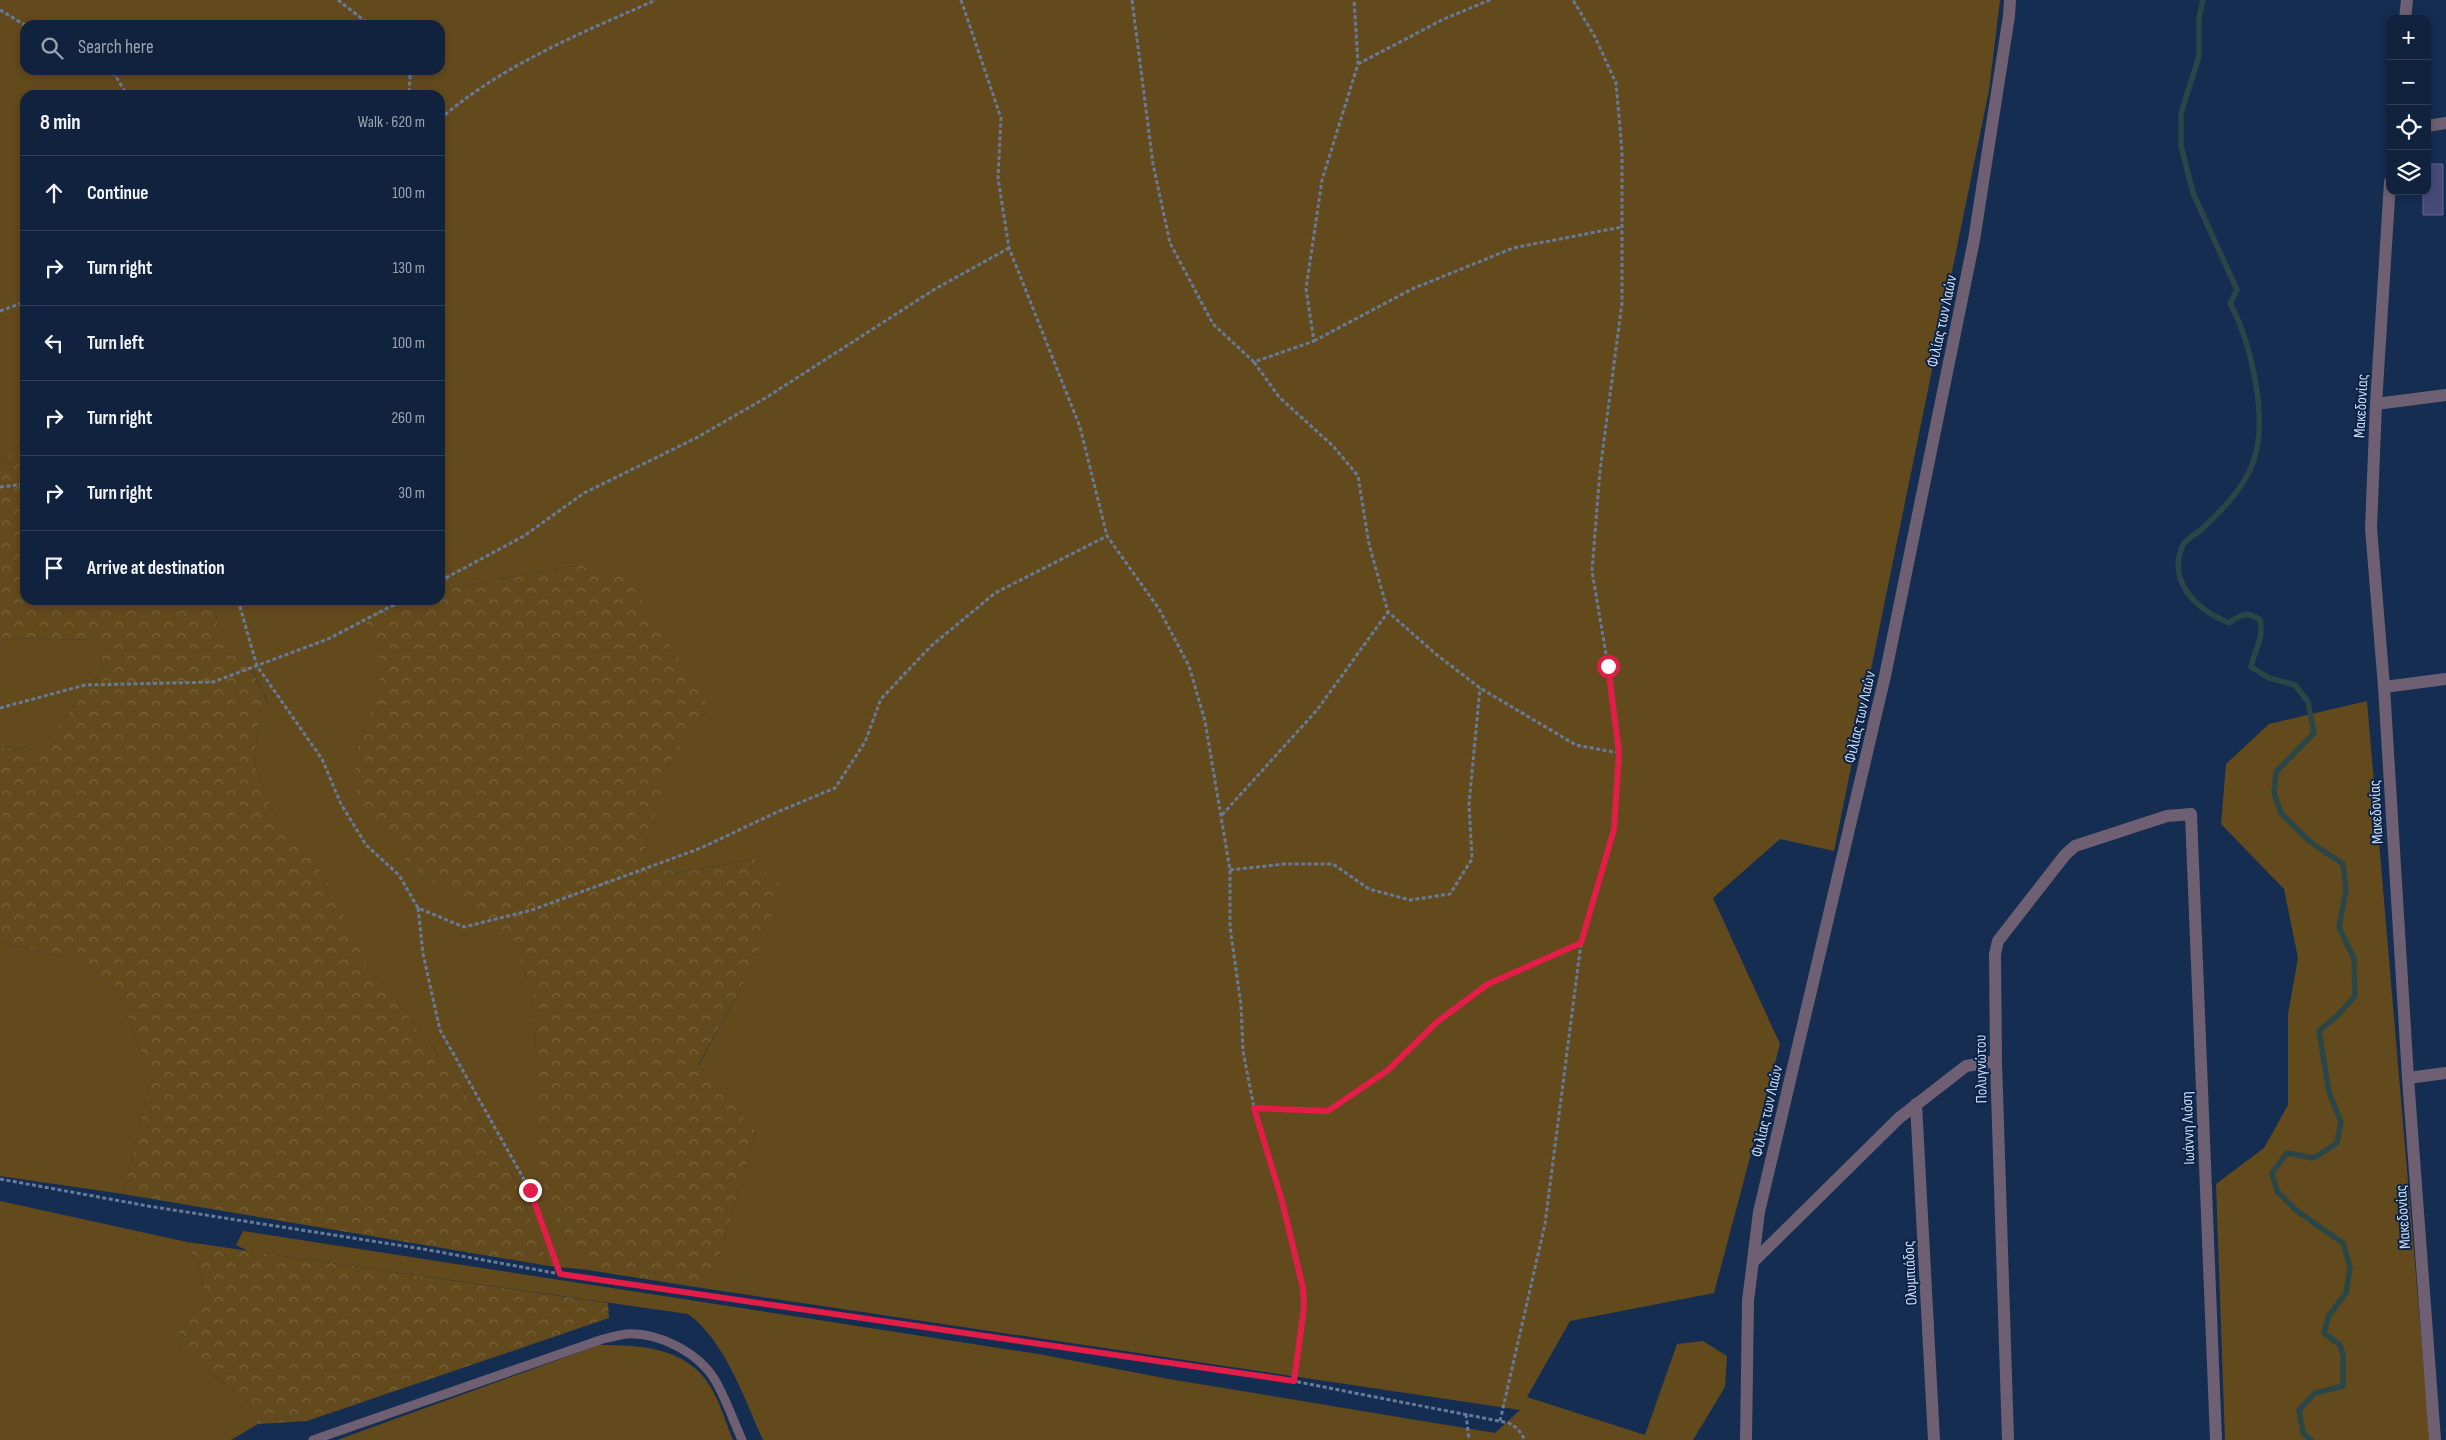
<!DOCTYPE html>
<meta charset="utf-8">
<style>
:root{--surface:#10223d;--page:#1e2f48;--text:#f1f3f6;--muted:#9ca4b0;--line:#303f57}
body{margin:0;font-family:"Sofia Sans Condensed",sans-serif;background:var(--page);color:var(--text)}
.controls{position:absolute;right:15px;top:15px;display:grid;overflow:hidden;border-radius:10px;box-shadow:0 2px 8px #0003}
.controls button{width:45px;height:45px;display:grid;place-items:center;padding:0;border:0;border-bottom:1px solid var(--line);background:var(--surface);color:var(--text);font:25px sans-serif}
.stop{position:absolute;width:15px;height:15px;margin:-11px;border:4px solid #e11d48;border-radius:50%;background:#fff}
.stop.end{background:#e11d48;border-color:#fff;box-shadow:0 1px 5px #0008}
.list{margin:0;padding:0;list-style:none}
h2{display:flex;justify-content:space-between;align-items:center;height:65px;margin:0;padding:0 20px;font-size:21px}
h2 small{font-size:16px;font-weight:400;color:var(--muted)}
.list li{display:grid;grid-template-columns:32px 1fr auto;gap:15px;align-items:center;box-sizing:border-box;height:75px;padding:0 20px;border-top:1px solid var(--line)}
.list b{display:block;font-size:19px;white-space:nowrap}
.list em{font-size:16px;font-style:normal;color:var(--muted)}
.icon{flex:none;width:28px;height:28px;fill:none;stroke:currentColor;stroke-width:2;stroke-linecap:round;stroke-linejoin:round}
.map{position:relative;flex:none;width:2446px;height:1440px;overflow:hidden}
.search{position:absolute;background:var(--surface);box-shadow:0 2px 8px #0003;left:20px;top:20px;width:425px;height:55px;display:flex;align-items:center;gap:12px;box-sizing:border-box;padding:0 18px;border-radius:15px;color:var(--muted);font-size:19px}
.panel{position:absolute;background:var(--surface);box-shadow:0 2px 8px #0003;left:20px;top:90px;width:425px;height:515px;border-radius:15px}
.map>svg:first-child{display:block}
</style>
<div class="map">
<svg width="2446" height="1440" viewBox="0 0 2446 1440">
<defs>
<pattern id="forest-crowns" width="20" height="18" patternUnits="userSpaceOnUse" patternTransform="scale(1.25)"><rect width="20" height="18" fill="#634a1d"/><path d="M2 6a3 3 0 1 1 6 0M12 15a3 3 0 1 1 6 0" fill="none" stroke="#78643e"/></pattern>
</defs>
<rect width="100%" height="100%" fill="#152d51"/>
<g fill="#634a1d" fill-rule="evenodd">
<path d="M0,0H2000L1989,90L1834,851L1780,839L1713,898L1780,1044L1714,1293L1570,1321L1527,1397L1645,1435L1677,1344L1703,1341L1727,1356L1725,1387L1693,1440H763C745,1400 724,1339 688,1314L248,1251L236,1245L243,1231L1038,1354L1169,1379L1495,1433L1520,1410L702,1288L718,1260L756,1132L698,1066L749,974L754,859L677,873L642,859L667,764L709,707L580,565L464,586L440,560V95H25V322L20,330L25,440L0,463ZM25,25H440V70H25Z"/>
<path d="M214,600H351L379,640L380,687L355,754L465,904L511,941L533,988L536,1050V1136L562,1232L588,1270L549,1266L514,1177L460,1083L363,957L336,897L308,849L273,812L254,763L258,726L268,702L246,657L218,629Z"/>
<path d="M11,638L95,640L104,669L38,750L0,747V643Z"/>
<path d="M2367,701L2430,1440H2225L2216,1184L2264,1148L2288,1105V1014L2298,958L2284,889L2221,824L2226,764L2269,724Z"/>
<path d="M0,942L69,958L118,991L151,1079L123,1194L0,1176Z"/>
<path d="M0,1201L187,1242L201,1274L204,1293L177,1335L182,1353L247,1399L258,1424L231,1440H0Z"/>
<path d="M599,1345C641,1345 686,1347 710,1386C720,1402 726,1423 733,1440H337Z"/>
</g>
<g fill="url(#forest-crowns)">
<path d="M25,440V600H214L218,629L246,657L268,703L258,726L254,763L273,812L308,849L336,897L363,957L460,1083L514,1177L549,1266L123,1194L151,1079L118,991L69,958L0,942V747L38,750L104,669L95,640L11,638L0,643V463Z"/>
<path d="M440,560L464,586L580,565L627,578L709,707L668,764L642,859L677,873L754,859L783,888L749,974L698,1065L756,1132L718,1260L702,1288L588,1270L562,1232L544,1188L536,1136V1050L533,988L511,941L411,865L377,826L356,792L355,754L380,686L378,640L351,600H440Z"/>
<path d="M187,1242L608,1303L609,1318L307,1421L258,1424L247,1399L182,1353L177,1335L204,1292L201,1274Z"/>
</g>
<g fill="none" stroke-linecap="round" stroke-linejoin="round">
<path stroke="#2b4647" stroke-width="5.5" d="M2203,0L2199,18V56L2181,113V146L2193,193L2237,290L2230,303C2251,343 2270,422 2252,465C2242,490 2222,510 2203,528C2198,533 2186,539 2183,545C2166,583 2198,610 2229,623C2241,614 2248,611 2260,620C2264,641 2255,647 2251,667L2269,678L2295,685L2308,702L2314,733L2276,772L2274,793L2281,813L2309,841L2343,864L2346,890L2339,927L2354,959L2355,996L2338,1015L2319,1031L2329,1092L2341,1122L2337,1143L2314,1158L2287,1153L2272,1173L2277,1191L2297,1211L2343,1243L2350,1267L2346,1293L2328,1317L2324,1333L2340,1345L2343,1354V1386L2315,1393L2299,1410L2303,1433L2311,1440"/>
</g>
<path fill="#464a76" stroke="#5f6492" d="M2427,164H2443V215H2423V191H2427Z"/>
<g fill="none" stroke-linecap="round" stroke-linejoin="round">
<g stroke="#677b99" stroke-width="3" stroke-dasharray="4 2.5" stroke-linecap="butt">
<path d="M338,0L370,25"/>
<path d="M961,0L1001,118L998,178L1009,248L1080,427L1107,536"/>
<path d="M1132,0L1153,164L1170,243L1213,324L1254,362L1314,341L1306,289L1322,180L1358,64L1354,0"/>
<path d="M0,10L25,25"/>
<path d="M1358,64L1442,20L1490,0"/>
<path d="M106,70L115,75L127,95"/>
<path d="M406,70L410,75L409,95"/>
<path d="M440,119C502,65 581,33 656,0"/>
<path d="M0,311L25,302"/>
<path d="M1314,341L1412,289L1513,248L1622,227"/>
<path d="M1254,362L1279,397L1333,446L1358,476L1369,544L1388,612L1437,655L1480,688L1576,745L1619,753"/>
<path d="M0,487L25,484"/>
<path d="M440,581L524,536L584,493L696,438L767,397L935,289L1009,248"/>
<path d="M238,600L257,666L322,759L341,804L366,845L399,875L418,908L464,927L532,910L701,848L775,813L835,788L865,742L881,699L930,647L995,593L1107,536L1159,609L1189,666L1205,721L1230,870V927L1241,1005L1243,1051L1254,1108L1282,1201L1303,1288L1304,1307L1293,1381"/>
<path d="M0,708L85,685L213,682L328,639L403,600"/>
<path d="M1222,815L1317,710L1388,612"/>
<path d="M1230,870L1284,864H1333L1369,889L1410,900L1450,894L1472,859L1469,804L1480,688"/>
<path d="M418,908L423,954L440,1030L530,1190L559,1273"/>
<path d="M1254,1108L1328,1111L1388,1070L1437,1021L1489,984L1581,943"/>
<path d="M0,1179L148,1206L423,1249L560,1274L1293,1381L1509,1423L1518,1429L1525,1440"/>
<path d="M1466,1414L1469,1440"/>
<path d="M1500,1421L1545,1224L1581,943L1614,829L1619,753L1608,666L1592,571L1600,471L1622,303V151L1616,83L1595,37L1573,0"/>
</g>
<path stroke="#6e6072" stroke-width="9" d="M313,1440L603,1339C611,1337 619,1335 626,1334C658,1332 698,1352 715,1380C726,1399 733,1420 742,1440"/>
<g stroke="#6e6072" stroke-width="12">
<path d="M2427,126L2446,123"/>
<path d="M2376,404L2446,395"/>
<path d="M2384,687L2446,679"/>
<path d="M2408,1078L2446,1073"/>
<path d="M1916,1104L1934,1440"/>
<path d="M1753,1262L1899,1118L1966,1066L1996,1061"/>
<path d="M1746,1440L1748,1301L1759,1212L1885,676L1974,240L2009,16L2010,0"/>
<path d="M2008,1440L1996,1061L1995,954L1998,941L2065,855L2075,846L2167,816L2191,814L2216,1440"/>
</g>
<g stroke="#6e6072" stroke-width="12">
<path d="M2405,19L2407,0"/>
<path d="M2390,182L2376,404L2371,528L2384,687L2408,1078L2435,1440"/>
</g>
</g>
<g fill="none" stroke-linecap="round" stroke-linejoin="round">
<path stroke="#e11d48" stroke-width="6" d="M530,1190L560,1274L1294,1381L1304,1307L1303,1288L1282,1201L1254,1108L1328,1111L1388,1070L1437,1022L1488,984L1581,943L1614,829L1619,753L1608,666"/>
</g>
<g text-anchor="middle" stroke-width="4" stroke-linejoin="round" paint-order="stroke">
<g font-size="16" fill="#cad9f0" stroke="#0b2346">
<text transform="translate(1941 321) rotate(-78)" y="6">Φιλίας των Λαών</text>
<text transform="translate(2360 406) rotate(-87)" y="6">Μακεδονίας</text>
<text transform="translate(1859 717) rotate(-77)" y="6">Φιλίας των Λαών</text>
<text transform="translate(2375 812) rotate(-93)" y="6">Μακεδονίας</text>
<text transform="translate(1980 1069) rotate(-91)" y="6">Πολυγνώτου</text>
<text transform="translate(1766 1111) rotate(-77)" y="6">Φιλίας των Λαών</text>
<text transform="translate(2187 1128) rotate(-92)" y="6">Ιωάννη Λιόση</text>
<text transform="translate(2402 1217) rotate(-94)" y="6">Μακεδονίας</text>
<text transform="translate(1909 1273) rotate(-93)" y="6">Ολυμπιάδος</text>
</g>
</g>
</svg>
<div class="controls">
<button>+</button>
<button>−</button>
<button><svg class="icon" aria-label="locate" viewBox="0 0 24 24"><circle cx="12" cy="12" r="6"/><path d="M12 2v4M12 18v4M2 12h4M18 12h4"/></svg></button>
<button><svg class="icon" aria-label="layers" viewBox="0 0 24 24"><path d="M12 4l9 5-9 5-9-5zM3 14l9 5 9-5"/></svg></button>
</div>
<div class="stop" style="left:1608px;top:666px"></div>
<div class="stop end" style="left:530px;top:1190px"></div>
<div class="search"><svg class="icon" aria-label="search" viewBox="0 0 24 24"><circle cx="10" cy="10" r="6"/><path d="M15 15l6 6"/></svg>Search here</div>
<section class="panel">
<h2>8 min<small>Walk · 620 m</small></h2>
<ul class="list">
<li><svg class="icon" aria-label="ahead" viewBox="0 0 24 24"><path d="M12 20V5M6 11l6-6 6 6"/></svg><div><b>Continue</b></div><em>100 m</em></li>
<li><svg class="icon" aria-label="right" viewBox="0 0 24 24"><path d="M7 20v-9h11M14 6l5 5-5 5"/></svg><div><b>Turn right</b></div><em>130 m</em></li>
<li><svg class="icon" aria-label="left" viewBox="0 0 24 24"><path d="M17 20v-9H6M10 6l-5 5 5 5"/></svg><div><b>Turn left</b></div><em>100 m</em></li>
<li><svg class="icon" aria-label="right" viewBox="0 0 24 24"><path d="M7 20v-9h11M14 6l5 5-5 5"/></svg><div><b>Turn right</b></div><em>260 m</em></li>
<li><svg class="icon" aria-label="right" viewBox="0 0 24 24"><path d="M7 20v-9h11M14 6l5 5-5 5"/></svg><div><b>Turn right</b></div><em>30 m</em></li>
<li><svg class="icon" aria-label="arrive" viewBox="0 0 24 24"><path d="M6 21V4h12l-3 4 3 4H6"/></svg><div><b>Arrive at destination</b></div></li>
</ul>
</section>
</div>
